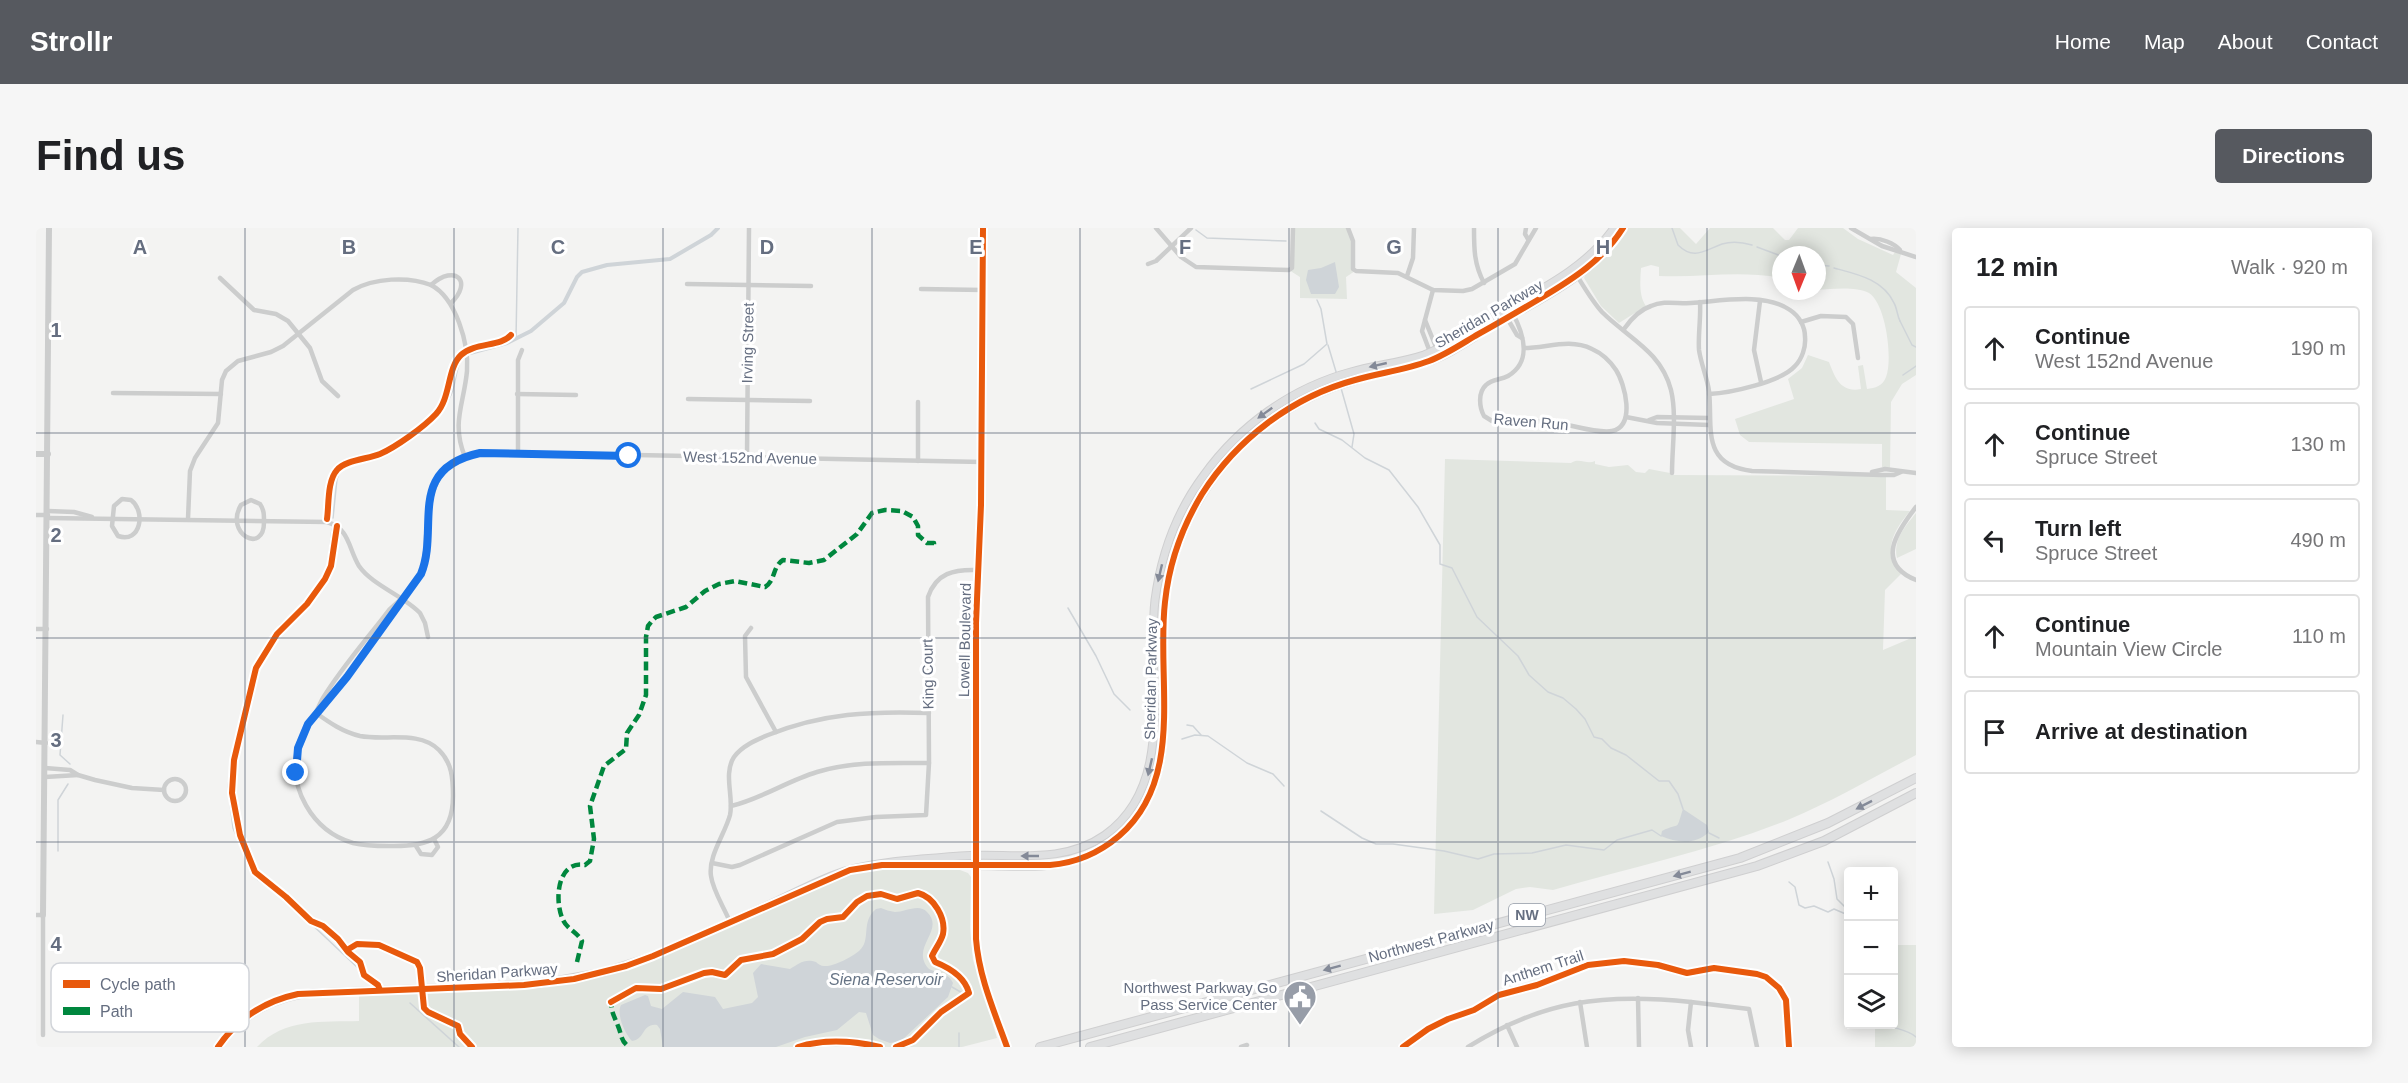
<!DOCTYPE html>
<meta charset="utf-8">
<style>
:root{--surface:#fff;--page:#f6f6f6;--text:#202124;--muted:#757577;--line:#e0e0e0;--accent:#56595f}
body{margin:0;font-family:Helvetica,sans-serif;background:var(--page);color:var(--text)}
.controls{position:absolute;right:18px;bottom:18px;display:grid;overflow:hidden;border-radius:6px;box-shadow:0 3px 15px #0003}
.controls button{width:54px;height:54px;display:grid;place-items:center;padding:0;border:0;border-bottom:2px solid var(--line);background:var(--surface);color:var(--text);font:30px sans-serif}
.compass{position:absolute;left:1736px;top:18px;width:54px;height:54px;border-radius:50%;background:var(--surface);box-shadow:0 3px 15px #0003;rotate:181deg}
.stop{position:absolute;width:18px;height:18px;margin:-14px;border:4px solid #1a73e8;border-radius:50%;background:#fff}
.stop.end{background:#1a73e8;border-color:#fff;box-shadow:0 2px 6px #0008}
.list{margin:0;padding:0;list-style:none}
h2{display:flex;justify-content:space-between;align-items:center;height:78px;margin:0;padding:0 24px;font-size:26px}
h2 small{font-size:20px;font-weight:400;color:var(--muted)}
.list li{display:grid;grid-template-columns:39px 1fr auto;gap:18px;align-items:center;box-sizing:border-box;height:84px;margin:0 12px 12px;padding:0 12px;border:2px solid var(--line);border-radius:6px}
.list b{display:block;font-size:22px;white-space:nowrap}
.list p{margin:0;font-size:20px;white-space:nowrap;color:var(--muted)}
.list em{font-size:20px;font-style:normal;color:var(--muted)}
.icon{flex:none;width:33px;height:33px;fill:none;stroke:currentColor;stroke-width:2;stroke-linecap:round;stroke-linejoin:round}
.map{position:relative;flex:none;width:1880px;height:819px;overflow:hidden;border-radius:6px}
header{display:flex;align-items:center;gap:36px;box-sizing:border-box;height:84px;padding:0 30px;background:var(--accent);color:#fff}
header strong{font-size:28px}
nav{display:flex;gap:33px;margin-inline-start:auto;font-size:21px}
.intro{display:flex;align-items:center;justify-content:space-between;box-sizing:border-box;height:144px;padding:0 36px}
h1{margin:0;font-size:42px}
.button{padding:15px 27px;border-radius:6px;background:var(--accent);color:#fff;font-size:21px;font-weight:700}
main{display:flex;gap:36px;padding:0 36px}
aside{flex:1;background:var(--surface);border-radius:6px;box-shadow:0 3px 15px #0003}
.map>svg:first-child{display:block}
</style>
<header>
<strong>Strollr</strong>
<nav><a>Home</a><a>Map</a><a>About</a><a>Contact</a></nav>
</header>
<div class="intro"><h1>Find us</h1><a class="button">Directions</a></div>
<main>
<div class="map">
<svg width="1880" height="819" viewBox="0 0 1880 819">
<rect width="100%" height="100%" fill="#f3f3f2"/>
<g fill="#e2e6e0">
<path d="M1257,0H1312L1315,6L1319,43L1310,49L1311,71L1264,70V49L1253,42L1256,40Z"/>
<path d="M1591,0H1644L1660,16L1674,0H1737L1749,12H1753L1762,0H1807L1822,11L1857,27L1859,24L1865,26L1860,44L1880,60V147L1866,156L1855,174L1854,240L1846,239V216L1713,214L1704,207L1699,191L1758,171L1752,151L1766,140L1772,127L1793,134C1799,150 1805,165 1825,161L1822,138L1827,137L1831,161C1839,160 1847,158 1850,149C1857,131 1850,76 1833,65C1819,58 1796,61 1781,62V27H1745V50C1701,42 1666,50 1623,48V39L1615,37L1605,40C1604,54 1603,68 1610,78L1583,95L1565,78L1548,50L1550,45L1577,20Z"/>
<path d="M1409,231L1535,235C1543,229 1551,237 1559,233V236L1573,239L1592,237L1600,244L1609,245L1613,241L1634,245L1635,247L1850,248V282L1874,283C1857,303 1846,323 1865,346L1849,362L1847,422L1880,408V527C1838,549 1797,573 1754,591C1677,622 1596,639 1517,662L1494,659L1480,661L1437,682L1398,686Z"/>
<path d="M1880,285V321L1861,330C1857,311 1869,299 1880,285Z"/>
<path d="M833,641L924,642L932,645L935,649L934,700L937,732L961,810L926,819H221C248,790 287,794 323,793V768L493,761L579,745L627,728L789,655L816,645Z"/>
<path d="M1858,717H1880V819H1839V797L1858,796Z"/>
</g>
<g fill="#cfd4d8">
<path d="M1299,34L1303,59L1299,66H1275L1270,52L1272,42L1285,40Z"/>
<path d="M1647,581L1671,597L1673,604C1660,617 1641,615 1625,608L1626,603C1646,593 1639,605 1647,581Z"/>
<path d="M845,680C849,682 854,683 859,684C869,684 883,675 891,684C910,703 873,719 893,741C903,746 912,744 917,755L912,769L865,813L854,815L843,811L837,807L830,785L823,784L801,802L769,809L740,819H627L624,801L621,797C606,795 609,812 596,813C589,806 580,786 585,777L609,767L612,768L615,778L626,781L647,764L679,769L687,781L716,775L722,769L717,745L725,736L754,741C762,736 769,730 780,734C782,736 785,738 788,738C797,739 816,729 823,723C836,712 824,694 840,681Z"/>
</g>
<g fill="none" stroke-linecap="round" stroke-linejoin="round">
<g stroke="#cfd4d8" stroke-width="1.5">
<path d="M1636,0L1642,17C1658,33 1669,22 1686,16C1696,13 1706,14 1716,17"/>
<path d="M1160,2L1171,10L1250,13"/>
<path d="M1721,19L1745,28"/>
<path d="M1781,37L1793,38"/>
<path d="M1798,40C1820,46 1847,51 1858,75C1861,80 1861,87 1864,93"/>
<path d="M1864,93L1876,117L1880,119"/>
<path d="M480,111L482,0"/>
<path d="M1292,117L1301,147"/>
<path d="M1867,147L1880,138"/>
<path d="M1305,160L1318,206L1316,219"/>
<path d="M1215,161L1268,136L1291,116L1285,81L1281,72"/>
<path d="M1279,195L1283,201L1306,212L1329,230L1353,242L1382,279L1404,317V336L1416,340L1441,389L1482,428L1493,447L1512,464L1527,470L1540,481L1549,491L1558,509L1566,511L1575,520L1590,527L1623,553H1633L1642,566L1647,581"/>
<path d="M297,290L301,251L304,243C316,235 338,232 352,225C375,215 405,191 415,167C420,156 419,144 425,132"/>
<path d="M296,301L291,341L268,375L244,397L219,435L208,483L197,521L192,559L197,600L215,644L222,652L252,674L322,740"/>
<path d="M1032,380L1060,428L1078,466L1094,482"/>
<path d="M27,487L24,527L34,536"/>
<path d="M1151,497L1157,498L1165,507"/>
<path d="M1146,511L1159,507L1172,508L1211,535L1237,546L1248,558"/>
<path d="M1285,583L1326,610L1340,616H1357L1408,623L1442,631L1458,626L1496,625L1530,617L1568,622L1581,612L1616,602L1625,608"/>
<path d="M1673,605L1683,610"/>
<path d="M22,623V572L32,556"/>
<path d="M1792,634L1798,651L1801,671L1812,682"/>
<path d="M1753,654L1759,659L1763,677L1769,680L1778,678L1792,684L1798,681L1812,687"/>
<path d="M916,759L928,766"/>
<path d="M374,775L423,819"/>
<path d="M1849,796C1859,801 1873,802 1880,809"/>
<path d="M923,819V805"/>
</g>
<path stroke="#cfd4d8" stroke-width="4" d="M434,125L471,115L495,103L528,75L541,49L546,44L571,37L634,31L675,7L682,0"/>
<g stroke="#cfcfd0" stroke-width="9">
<g id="secondary">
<path d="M947,0L945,277L940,395V711C943,749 958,783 971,819"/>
<path d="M875,637C905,637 934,637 963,638C986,638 1011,640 1033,634C1056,628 1077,615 1093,598C1148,539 1120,445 1129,372C1135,321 1157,273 1190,234C1223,195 1268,167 1317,153C1341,145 1367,142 1391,134C1413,127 1433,112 1453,100C1501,73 1557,48 1587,0"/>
<path d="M182,819C204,787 238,768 277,765L502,756L568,744L617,728C658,710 700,692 741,673C763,663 786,650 809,643C845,633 887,631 924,628C973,624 1025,638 1069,607C1142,555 1110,450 1119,372C1125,327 1141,283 1168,247C1204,197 1256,160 1315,144C1339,137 1364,135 1388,127C1411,118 1432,103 1453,91C1497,65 1548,43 1578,0"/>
</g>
</g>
<g stroke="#cfcfd0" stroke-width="10">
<g id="motorway">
<path d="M1004,819L1704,630L1792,595L1880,550"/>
<path d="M1054,819L1721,638L1788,613L1880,565"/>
</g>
</g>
<g stroke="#cccdcd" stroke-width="4.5">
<path d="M1120,0L1145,29L1160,39L1253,42L1256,40L1257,0"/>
<path d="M1312,0L1317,13V41L1320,43L1362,45L1397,62L1427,63L1436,61L1479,36L1500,0"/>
<path d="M1438,0C1438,21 1438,36 1448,55"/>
<path d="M1490,0L1489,6L1492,11"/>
<path d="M1815,0L1846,18L1880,29"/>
<path d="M1835,11C1845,10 1858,15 1864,22"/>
<path d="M1112,36L1120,33L1155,0"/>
<path d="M1540,46C1548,59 1556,73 1566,84C1592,110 1625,123 1635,162C1641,187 1636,219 1636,245"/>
<path d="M1371,48L1377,30L1378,0"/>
<path d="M184,50L218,82L240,86L252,93L274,120L286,153L302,168"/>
<path d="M651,56L775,58"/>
<path d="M395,57C420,70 433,116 431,143C428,176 415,195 429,229"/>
<path d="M885,61L947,62"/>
<path d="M1724,73L1718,122L1725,154"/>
<path d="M1664,74C1665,90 1662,106 1663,122C1665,136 1671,149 1673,163C1677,198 1664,237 1716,243L1845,247H1858L1865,244"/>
<path d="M1467,83L1481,107L1486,110"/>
<path d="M1476,84C1487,104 1497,133 1472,148C1465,152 1456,151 1450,157C1442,164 1443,179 1448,188L1456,193C1478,193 1500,192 1521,195C1536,197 1563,206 1576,203C1600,198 1589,156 1580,142C1574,133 1565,125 1556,121C1533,110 1511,120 1488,120"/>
<path d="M1389,92L1404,129"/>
<path d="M1765,94L1785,88L1810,89L1817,96L1822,130"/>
<path d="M1588,101C1595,91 1603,82 1615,78C1628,72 1642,76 1655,75C1685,73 1728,64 1754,82C1763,88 1769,98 1769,109C1770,119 1766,131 1759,138C1745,154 1694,165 1673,166"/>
<path d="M1397,132L1386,103L1397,62"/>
<path d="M77,165L185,166"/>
<path d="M481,166L540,167"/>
<path d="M652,171L774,173"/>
<path d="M1590,189L1621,195L1673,197"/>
<path d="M1613,192L1621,189L1673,190"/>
<path d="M482,225V132L486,122"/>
<path d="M711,229L713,0"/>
<path d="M882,233V174"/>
<path d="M1836,244L1849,241L1880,245"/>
<path d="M86,271L95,272C110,283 105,316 82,308L76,298L78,278Z"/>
<path d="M215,272L224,276C228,282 228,286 228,294C228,327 188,306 205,277Z"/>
<path d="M1880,279C1862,302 1838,335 1880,352"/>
<path d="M12,283L38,284L56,289"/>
<path d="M0,287H12"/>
<path d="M12,290L291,294C314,301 312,320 323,338C336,357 368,368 384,385L389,395L392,409"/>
<path d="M152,291L154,243L159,230L182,195L186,152L190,143L202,133L235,124L247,118L317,62C338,50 372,48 395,57C420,35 437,54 415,75"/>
<path d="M715,400L709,408L710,449L740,504"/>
<path d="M0,401H11"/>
<path d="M280,485L291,475L334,418L385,346C390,334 389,322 390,309C393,264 400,228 453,224L946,234"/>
<path d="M280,485C294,495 307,504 324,508C349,513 383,502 403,522C416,535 417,550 417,568C417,611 391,619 353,618C341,618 329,618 317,615C276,603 251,559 262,518C265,506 272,497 279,486C282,481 284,475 287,470C306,439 331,411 353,382L363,373"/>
<path d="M0,514L10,515"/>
<path d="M9,540L34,542L42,547L59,552L96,560L128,562"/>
<path d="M9,549L42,547"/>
<circle cx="139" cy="562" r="11"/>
<path d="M695,578C725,571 751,553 781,544C817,533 856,535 893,535"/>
<path d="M380,618L385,626L396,627L402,619L398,611"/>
<path d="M676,635L696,639L704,637L801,594L840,589L890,587L893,535L892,369C900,345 918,341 942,342"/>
<path d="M0,687H7V807"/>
<path d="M694,694C688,679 677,663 675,648C672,628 689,606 694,587C698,569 687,546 698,529C706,518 720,512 732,507C787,485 835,483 893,485"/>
<path d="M1602,770L1603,819"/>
<path d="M1544,774L1551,819"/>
<path d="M1471,797L1481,819"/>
<path d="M1205,819L1211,817"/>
<path d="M1432,819C1507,772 1568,765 1655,774"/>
<path d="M1655,819L1652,802L1655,774L1713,781L1721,819"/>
</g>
<g stroke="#cccdcd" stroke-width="6">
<path d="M0,226H12"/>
<path d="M7,687L13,0"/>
</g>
<use href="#secondary" stroke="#dfe0e1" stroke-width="7"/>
<use href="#motorway" stroke="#dfe0e1" stroke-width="8"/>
<g stroke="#00873e" stroke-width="4.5" stroke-dasharray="9 4.5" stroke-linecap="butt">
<path d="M541,734L546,713C541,704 531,701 527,692C518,673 521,632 549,637L554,633L558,611L554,578L568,538L590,521L591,505L603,487L610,467V409L612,398L616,393L620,389L650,379L669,363L683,356L699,353L729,359C740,352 736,339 747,332L773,335L788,332L821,306L836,285L849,282L866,283L877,289L882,298V307L891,315H898V318"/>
<path d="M578,772L575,774C576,787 578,787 582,798C586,807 584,812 593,819"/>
</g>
<g stroke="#fff" stroke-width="10">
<g id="cycleway">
<path d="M947,0L945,277L940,395V711C943,749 958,783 971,819"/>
<path d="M291,291C293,278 291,253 301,242C309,232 332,231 344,226C360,219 388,199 400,186C415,170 411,140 425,127C439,114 465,119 475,107"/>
<path d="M301,298L295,338L289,351L271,376L241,406L220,440L198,532L196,565L204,607L219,644L250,669L275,693L287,698L302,711L312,724L324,734L328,747L342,757L344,762"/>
<path d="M311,722L321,716L343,717L381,734L384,740L388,780L392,784L422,798L424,806L436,819"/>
<path d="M575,774L600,760L625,761L668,745L676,744L689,747L705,732L737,726L766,711L784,694L791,691L807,689L821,674L831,668L845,666L861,671L882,665C898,669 910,690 907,706C905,714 899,721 896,728L899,734C914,740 929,749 933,765L905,784L877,812L860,819"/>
<path d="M182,819C201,791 229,773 262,766L488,757L538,751L590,738L617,728L814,642L846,637H1014C1039,635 1063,625 1083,608C1150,551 1120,451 1129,374C1133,336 1146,299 1166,266C1201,211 1256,169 1319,152C1343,145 1369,142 1393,133C1409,127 1424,117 1439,108C1461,96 1483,83 1505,70C1537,51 1567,32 1587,0"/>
<path d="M762,819C788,811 818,813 844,819"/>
<path d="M1367,819L1392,801L1412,791L1438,782L1463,767L1501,757L1552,737L1588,733L1622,737L1651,745L1678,740L1721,746L1730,749L1743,760L1750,772L1753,819"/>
</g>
</g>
<use href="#cycleway" stroke="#e8590c" stroke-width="6"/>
</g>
<defs><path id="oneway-solid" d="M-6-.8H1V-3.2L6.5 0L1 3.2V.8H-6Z" transform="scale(1.5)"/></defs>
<g fill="#848a98">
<use href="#oneway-solid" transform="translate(1342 137) rotate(167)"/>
<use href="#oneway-solid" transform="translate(1229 185) rotate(144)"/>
<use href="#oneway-solid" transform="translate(1124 345) rotate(103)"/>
<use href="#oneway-solid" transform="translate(1114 539) rotate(103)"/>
<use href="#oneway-solid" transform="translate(1828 577) rotate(153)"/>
<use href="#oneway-solid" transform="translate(994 628) rotate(-180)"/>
<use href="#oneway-solid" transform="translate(1646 646) rotate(165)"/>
<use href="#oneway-solid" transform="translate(1296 740) rotate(165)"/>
</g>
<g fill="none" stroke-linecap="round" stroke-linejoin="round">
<path stroke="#1a73e8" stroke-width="8" d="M260,545L262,520L272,496L311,449L385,346C404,300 369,241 444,225L593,228"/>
</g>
<path fill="none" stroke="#656e80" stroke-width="1.5" stroke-opacity="0.55" d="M209,0V819M418,0V819M627,0V819M836,0V819M1044,0V819M1253,0V819M1462,0V819M1671,0V819M0,205H1880M0,410H1880M0,614H1880"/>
<defs>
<g id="civic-pin" transform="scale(1.725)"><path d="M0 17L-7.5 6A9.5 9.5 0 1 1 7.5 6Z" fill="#979da8" stroke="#fff"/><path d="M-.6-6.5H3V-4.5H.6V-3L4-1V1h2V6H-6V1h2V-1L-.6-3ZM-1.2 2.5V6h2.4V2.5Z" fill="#fff"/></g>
</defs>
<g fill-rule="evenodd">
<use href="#civic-pin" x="1264" y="769"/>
</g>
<g text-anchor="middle" stroke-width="6" stroke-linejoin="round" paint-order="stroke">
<rect fill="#fff" stroke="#939aa6" stroke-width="1.5" x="1473" y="676" width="36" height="22" rx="4.5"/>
<g font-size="14" font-weight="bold" fill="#656e80">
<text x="1491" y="692">NW</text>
</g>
<g font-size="15" fill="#656e80" stroke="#fff">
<text transform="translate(1453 86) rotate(-30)" y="5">Sheridan Parkway</text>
<text transform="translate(712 115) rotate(-89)" y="5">Irving Street</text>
<text transform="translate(1495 194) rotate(5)" y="5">Raven Run</text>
<text transform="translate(714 230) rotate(1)" y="5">West 152nd Avenue</text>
<text transform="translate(929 412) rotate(-89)" y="5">Lowell Boulevard</text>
<text transform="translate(892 446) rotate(-91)" y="5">King Court</text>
<text transform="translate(1115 451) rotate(-89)" y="5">Sheridan Parkway</text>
<text transform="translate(1395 713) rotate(-15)" y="5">Northwest Parkway</text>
<text transform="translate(1507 740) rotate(-18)" y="5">Anthem Trail</text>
<text transform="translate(461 745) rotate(-4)" y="5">Sheridan Parkway</text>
</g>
<g font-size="15" fill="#656e80" stroke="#fff" text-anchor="end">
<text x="1241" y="765">Northwest Parkway Go<tspan x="1241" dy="17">Pass Service Center</tspan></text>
</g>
<g font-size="16" font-style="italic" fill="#667485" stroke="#fff">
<text x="850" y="757">Siena Reservoir</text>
</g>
</g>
<rect x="15" y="735" width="198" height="69" rx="9" fill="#fff" stroke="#d1d4d9" stroke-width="1.5"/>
<rect x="27" y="752" width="27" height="8" fill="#e8590c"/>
<rect x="27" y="779" width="27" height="8" fill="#00873e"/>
<g font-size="16" fill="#656e80">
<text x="64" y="762">Cycle path</text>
<text x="64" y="789">Path</text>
</g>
<g font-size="20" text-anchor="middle" font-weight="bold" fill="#656e80" stroke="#fff" stroke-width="6" stroke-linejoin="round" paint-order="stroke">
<text x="104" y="26">A</text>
<text x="313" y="26">B</text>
<text x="522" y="26">C</text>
<text x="731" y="26">D</text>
<text x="940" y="26">E</text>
<text x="1149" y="26">F</text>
<text x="1358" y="26">G</text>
<text x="1567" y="26">H</text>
<text x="20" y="109">1</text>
<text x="20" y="314">2</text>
<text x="20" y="519">3</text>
<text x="20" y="723">4</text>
</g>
</svg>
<div class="controls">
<button>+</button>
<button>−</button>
<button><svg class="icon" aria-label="layers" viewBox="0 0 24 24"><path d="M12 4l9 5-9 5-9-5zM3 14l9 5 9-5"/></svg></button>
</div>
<svg class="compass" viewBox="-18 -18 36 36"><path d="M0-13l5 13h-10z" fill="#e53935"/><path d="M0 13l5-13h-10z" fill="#757577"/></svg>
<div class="stop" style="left:593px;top:228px"></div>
<div class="stop end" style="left:260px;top:545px"></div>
</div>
<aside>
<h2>12 min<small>Walk · 920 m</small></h2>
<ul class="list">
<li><svg class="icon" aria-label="ahead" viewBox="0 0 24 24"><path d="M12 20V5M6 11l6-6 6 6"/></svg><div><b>Continue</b><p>West 152nd Avenue</p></div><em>190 m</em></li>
<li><svg class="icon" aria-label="ahead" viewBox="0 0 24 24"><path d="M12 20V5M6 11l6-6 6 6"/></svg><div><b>Continue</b><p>Spruce Street</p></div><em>130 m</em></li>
<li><svg class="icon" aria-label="left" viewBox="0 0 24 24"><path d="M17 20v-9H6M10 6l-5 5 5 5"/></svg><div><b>Turn left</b><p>Spruce Street</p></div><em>490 m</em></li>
<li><svg class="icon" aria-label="ahead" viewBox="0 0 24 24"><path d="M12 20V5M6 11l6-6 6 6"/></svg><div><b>Continue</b><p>Mountain View Circle</p></div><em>110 m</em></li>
<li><svg class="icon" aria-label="arrive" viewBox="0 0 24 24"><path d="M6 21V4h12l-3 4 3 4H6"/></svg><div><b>Arrive at destination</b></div></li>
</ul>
</aside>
</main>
